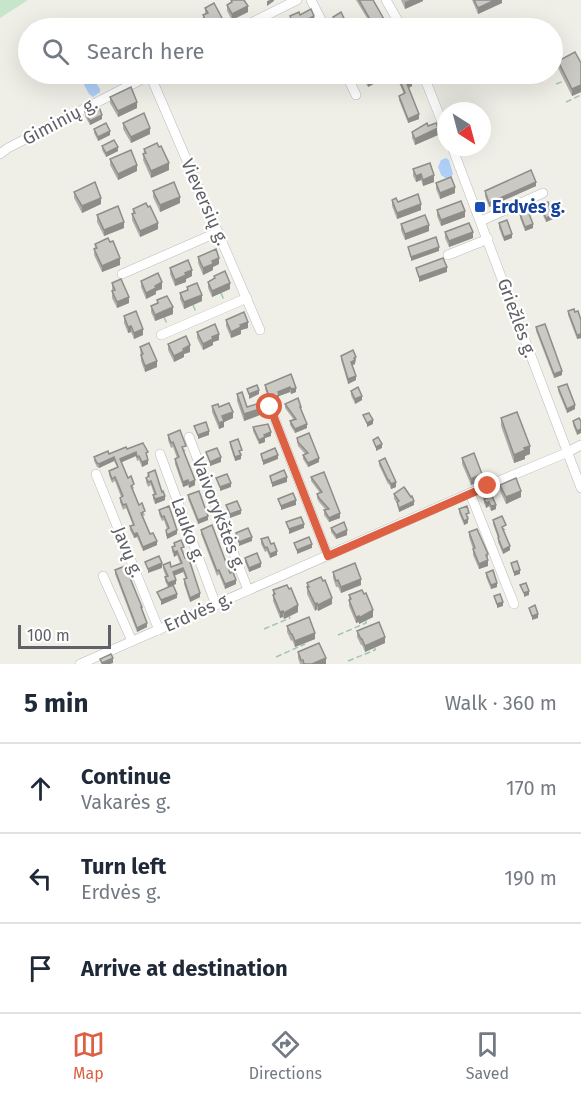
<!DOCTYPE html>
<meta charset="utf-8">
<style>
:root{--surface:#fff;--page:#f2f2f3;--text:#1f2937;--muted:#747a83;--line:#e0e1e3;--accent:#dc6041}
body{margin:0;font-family:"Fira Sans",sans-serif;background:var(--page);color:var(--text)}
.compass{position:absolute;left:437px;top:102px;width:54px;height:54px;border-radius:50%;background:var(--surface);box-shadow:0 6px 24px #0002;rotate:144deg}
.scale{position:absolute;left:18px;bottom:15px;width:93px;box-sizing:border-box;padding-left:6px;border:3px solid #5f6166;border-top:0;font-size:16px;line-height:21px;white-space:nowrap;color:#5f6166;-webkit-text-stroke:4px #fff;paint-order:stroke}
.stop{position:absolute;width:18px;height:18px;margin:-14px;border:4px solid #dc6041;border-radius:50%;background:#fff}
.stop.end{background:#dc6041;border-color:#fff;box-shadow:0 2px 6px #0008}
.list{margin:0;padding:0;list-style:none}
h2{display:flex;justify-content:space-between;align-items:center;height:78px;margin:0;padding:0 24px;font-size:26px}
h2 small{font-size:20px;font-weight:400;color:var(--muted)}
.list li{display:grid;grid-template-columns:39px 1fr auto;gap:18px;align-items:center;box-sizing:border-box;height:90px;padding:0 24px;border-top:2px solid var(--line)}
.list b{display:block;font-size:22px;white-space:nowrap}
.list p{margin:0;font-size:20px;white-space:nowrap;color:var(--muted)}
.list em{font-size:20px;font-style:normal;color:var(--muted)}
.icon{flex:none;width:33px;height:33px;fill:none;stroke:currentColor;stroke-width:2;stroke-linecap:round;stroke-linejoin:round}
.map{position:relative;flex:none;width:581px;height:664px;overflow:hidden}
.search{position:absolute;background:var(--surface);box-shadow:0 6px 24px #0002;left:18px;right:18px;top:18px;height:66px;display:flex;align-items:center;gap:15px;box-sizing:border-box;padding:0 21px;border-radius:33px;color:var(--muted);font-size:22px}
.sheet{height:348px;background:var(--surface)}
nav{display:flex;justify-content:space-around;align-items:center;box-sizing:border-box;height:84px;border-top:2px solid var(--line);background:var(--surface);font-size:16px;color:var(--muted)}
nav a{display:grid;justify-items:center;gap:3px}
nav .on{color:var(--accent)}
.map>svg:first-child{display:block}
</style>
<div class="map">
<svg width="581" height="664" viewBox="0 0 581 664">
<rect width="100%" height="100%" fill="#efefe7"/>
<path fill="#c6e5ca" d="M0,0H28L0,18Z"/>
<g fill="#afcff8">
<path d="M90,74L100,89V92L93,97L89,94L81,79L83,76Z"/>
<path d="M446,158L449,160L453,174L451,177L447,179L441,175L438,167L441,160Z"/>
</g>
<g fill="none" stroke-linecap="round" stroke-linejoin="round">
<g stroke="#b9bbc0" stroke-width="10">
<g id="minor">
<path d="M311,0L325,28"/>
<path d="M386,0L402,28"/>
<path d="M241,28L297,0"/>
<path d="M346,74L356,95"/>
<path d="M423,74L446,132"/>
<path d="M150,75L260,330"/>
<path d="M452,147L581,488"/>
<path d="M0,154L8,148L152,74"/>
<path d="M481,221L543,193"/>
<path d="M448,255L488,239"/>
<path d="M122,274L218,232"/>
<path d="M161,335L247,298"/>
<path d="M270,407L328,556"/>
<path d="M189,437L248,590"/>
<path d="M160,454L216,605"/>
<path d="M96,474L159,630"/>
<path d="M470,493L514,604"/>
<path d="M103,576L132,641"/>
<path d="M80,664L470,493L566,453L581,445"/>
</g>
</g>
<g stroke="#a0c5af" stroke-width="1.5" stroke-dasharray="6 3" stroke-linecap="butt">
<path d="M556,84L564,81"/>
<path d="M566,102L581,95"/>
<path d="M221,293L224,300"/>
<path d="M193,305L196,312"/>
<path d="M164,317L167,324"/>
<path d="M264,629L290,618L289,616"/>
<path d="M338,635L366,623V621"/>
<path d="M276,657L305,644"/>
<path d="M348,661L375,650V648"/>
</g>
<use href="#minor" stroke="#fff" stroke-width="9"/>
</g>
<g fill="#afada9">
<path d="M231,0L248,12L232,20L227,11V5L231,2Z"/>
<path d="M356,0H373L389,28H373Z"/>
<path d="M401,0H423V1L405,9Z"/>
<path d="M472,0H502V3L478,14Z"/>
<path d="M205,8L223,26L218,28H202L201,21L203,20V15L205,14Z"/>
<path d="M300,15L314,22L301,28H293L290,22V16Z"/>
<path d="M333,17L346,22L353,28H335L333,23Z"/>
<path d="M558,61L581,63V92L572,96L558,68Z"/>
<path d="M318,74H335V76L323,82Z"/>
<path d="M360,74H381V80L368,87Z"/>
<path d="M395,74H409L412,86L408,88L419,119L408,123L399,100V96L404,94Z"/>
<path d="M110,97L137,108L118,117L110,103Z"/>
<path d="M85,112L102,119L90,125L85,116Z"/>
<path d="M123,123L150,134L131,143L123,129Z"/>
<path d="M428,126L438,135L415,145L412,138V132Z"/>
<path d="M94,129L110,135L98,141L94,133Z"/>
<path d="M102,146L118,151L106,157L102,150Z"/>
<path d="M144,149L169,170L151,178L143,160Z"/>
<path d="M110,159L137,171L118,180L110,165Z"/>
<path d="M413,169L434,182L423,186L421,180L416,182L413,176Z"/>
<path d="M436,183L455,193L440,199L436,189Z"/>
<path d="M536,186L489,207L485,196V191Z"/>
<path d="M153,191L180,203L160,212L153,197Z"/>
<path d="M74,192L101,204L82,213L74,198Z"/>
<path d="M392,200L398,202L421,210L397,219L392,206Z"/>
<path d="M540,205L553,219L546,222L540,209Z"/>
<path d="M133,209L158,229L140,237L132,220Z"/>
<path d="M437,210L465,217L441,226L437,216Z"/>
<path d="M520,214L533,228L525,231L520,218Z"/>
<path d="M97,215L124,228L104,236L97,222Z"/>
<path d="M499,223L512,238L504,241L499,228Z"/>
<path d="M401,224L429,231L405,240L401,230Z"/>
<path d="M445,232L473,238L449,247L445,238Z"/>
<path d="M95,244L120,265L102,272L94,255Z"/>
<path d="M198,257L219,264L213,267V270L203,275L198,263Z"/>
<path d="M170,268L192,276L186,279V282L175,286L170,274Z"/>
<path d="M214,276L230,289L212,297L208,288V282L214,279Z"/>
<path d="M141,281L162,289L156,291V294L146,299L141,287Z"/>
<path d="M112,283L129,303L117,308L112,298Z"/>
<path d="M187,287L202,301L184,309L180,299V293L187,290Z"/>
<path d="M157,300L173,314L155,321L151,312V306L157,303Z"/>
<path d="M568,311L575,312L581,320V338L577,339L568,315Z"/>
<path d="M124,316L143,335L134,339L131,332L128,333L124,323Z"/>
<path d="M226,320L248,328L241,330V334L231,338L226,326Z"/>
<path d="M536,327L562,375L554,378L536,331Z"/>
<path d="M197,332L219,340L213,342V345L203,350L197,338Z"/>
<path d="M168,344L190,352L184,354V357L174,362L168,350Z"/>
<path d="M140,347L157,367L145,372L141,361Z"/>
<path d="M341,356L356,362H355V364L352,365L356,380L348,384L341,360Z"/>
<path d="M291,374L296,392L291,394L290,392L279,396V399L274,401L273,398L269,400L265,389V385Z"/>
<path d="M558,387L575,409L567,413L558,391Z"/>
<path d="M351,391L362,400L355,404L351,395Z"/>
<path d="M237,394L247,407L265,413L244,421L237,401Z"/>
<path d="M285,404L301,411L307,428L295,433L290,425V421L294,420L285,408Z"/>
<path d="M212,406L219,407L233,418L224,422V427L219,429L212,412Z"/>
<path d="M501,418L530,454L525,456V459L514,463L501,426Z"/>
<path d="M573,421H581L577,435L573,425Z"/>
<path d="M253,427L271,436L265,438V442L259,444L253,431Z"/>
<path d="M168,435L186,451H184L195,485L189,488L188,485L183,487L175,464V459L177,458L173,447L171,448L168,440Z"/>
<path d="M297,438L319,462L308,467L303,459V455L305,454L298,446L297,442Z"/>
<path d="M230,442L242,454L241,455V459L235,461L230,446Z"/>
<path d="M127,449L148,456L147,457L148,464L142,467L139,460L137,461L136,456L121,462L128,478L134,488L133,489L139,505L145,515L143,516L150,534L157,545L143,551L137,537L134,538L130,530V526L133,525L126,508L123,510L120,502V498L121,497L115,481L112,483L109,475V471L117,467L114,461L99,468L97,467L94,461V457L109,454Z"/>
<path d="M462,458L482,481L471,485L462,464Z"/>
<path d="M379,461L396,487L391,489L389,484H388L379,465Z"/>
<path d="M148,473L162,492L165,500L155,504L153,499V495L154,494L151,485L148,487L146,482Z"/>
<path d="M311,477L340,518L329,522L324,515V510H326L319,502L317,498V494L320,493L311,481Z"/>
<path d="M500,485L521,497L506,504L500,491Z"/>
<path d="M394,494L414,505L399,512L397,503L394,499Z"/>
<path d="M188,495L208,520L198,524L188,499Z"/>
<path d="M492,496L496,509L491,511L489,506L486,508L484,503V499Z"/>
<path d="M459,509L469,517L468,518V523L464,525L459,513Z"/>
<path d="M159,510L177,534L167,539L166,534V530L167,529L164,520L162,521L159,514Z"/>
<path d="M493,520L506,530H504L510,550L503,554L498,542V538L493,524Z"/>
<path d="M331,528L347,535L336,539L331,532Z"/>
<path d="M201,530L230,573L236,584L225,589L219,574L217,576L201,534Z"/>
<path d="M469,532L482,542L488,554V566L479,569L473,555V549L469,537Z"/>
<path d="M261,539L271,544L277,555L270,558L267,551L265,552L261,544Z"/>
<path d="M174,543L184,551L183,552L200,597L190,602L184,584V579H186L183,572L174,576L176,584L168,587L165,581V577H166L163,569V565L171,567L180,563L177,555L174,557L172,551V547H174Z"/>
<path d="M245,558L261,567L249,572L245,562Z"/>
<path d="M115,570L142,610L147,627L137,632L115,574Z"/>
<path d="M333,572L361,585L341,593L338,587H336L333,578Z"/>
<path d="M486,573L497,587L491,589L486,577Z"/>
<path d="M307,583L332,604L318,611L317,609L315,611L307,594Z"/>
<path d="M273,590L298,612L284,619L283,617L280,618L273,601Z"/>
<path d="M349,595L373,617L359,624V622L356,623L349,606Z"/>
<path d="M287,626L315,639L295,647L292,640L291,641L287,632Z"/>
<path d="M357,631L385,643L365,652L362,645H361L357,637Z"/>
<path d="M298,652L326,664H300L298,658Z"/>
</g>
<g fill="#8e8d89">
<path d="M270,0H274V1L267,6V1Z"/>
<path d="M410,0H423V1L405,9V2Z"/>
<path d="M495,0H502V3L478,14V8Z"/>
<path d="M248,6V12L232,20V14Z"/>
<path d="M314,16V22L301,28H294V26Z"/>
<path d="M223,20V26L218,28H213V25Z"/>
<path d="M212,23V28H204V27Z"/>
<path d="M329,74H335V76L323,82V76Z"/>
<path d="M381,74V80L368,87V81Z"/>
<path d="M412,82V86L407,89V84Z"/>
<path d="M581,85V92L572,96V89Z"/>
<path d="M137,102V108L118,117V111Z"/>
<path d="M419,114V119L408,123V119Z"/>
<path d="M102,115V119L90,125V121Z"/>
<path d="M150,128V134L131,143V137Z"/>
<path d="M438,128V135L415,145V139Z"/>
<path d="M110,131V135L98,141V137Z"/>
<path d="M118,147V151L106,157V153Z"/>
<path d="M169,163V170L151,178V171Z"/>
<path d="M137,165V171L118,180V174Z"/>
<path d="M421,174V180L416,182V176Z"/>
<path d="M434,175V182L423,186V180Z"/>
<path d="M536,182V186L489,207V203Z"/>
<path d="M455,187V193L440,199V193Z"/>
<path d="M180,197V203L160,212V205Z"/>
<path d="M101,198V204L82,213V206Z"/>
<path d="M421,204V210L397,219V213Z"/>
<path d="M465,211V217L441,226V220Z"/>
<path d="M553,215V219L546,222V218Z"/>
<path d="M124,222V228L104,236V230Z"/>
<path d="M158,223V229L140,237V231Z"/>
<path d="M533,224V228L525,231V227Z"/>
<path d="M429,225V231L405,240V234Z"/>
<path d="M473,232V238L449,247V241Z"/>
<path d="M512,234V238L504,241V237Z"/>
<path d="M439,247V251L411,261V257Z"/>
<path d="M120,258V265L102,272V266Z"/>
<path d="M219,258V264L213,267V270L203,275V268L212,261Z"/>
<path d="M447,267V272L419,282V277Z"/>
<path d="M192,270V276L186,279V282L175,286V280L185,273Z"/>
<path d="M162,282V289L156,291V294L146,299V293L155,286Z"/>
<path d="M230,283V289L212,297V291Z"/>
<path d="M202,295V301L184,309V302Z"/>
<path d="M129,297V303L117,308V302Z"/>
<path d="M173,307V314L155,321V315Z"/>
<path d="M248,322V328L241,330V334L231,338V332L240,325Z"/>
<path d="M131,326V332L128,333V327Z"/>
<path d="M143,329V335L134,339V333Z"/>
<path d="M219,334V340L213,342V345L203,350V344L212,337Z"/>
<path d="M581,334V338L577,339V335Z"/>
<path d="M190,345V352L184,354V357L174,362V356L183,349Z"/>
<path d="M356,357L355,364L351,366V362Z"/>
<path d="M157,361V367L145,372V366Z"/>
<path d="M562,371V375L554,378V374Z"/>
<path d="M356,376V380L348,384V379Z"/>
<path d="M290,387V392L279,396V399L274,401V397L278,392Z"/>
<path d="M296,388V392L291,394V389Z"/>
<path d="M259,390V394L249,399V394Z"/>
<path d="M273,394V398L269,400V396Z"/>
<path d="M362,396V400L355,404V399Z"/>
<path d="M575,405V409L567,413V409Z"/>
<path d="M265,407V413L244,421V414Z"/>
<path d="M233,412V418L224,422V427L219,429V423L222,416Z"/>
<path d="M373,420V424L367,427V423Z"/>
<path d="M307,424V428L295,433V429Z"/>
<path d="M581,429V433L577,435V431Z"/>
<path d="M209,431V435L198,439V435Z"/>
<path d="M271,432V436L265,438V442L259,444V440L264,435Z"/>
<path d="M382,444V448L376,451V447Z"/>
<path d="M530,446V454L525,456V459L514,463V455L524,448Z"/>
<path d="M136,452V456L120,463V459Z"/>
<path d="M241,455V459L235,461V457Z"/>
<path d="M278,455V459L263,465V461Z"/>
<path d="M114,457V461L99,468V464Z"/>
<path d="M221,457V462L210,466V462Z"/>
<path d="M319,458V462L308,467V463Z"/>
<path d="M148,460V464L142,467V462Z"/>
<path d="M482,474V481L471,485V479Z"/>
<path d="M287,477V482L272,487V483Z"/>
<path d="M188,480V485L183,487V482Z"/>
<path d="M195,480V485L189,488V483Z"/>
<path d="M396,482V487L391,489V484Z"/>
<path d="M231,483V487L220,491V487Z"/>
<path d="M521,491V497L506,504V497Z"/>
<path d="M165,496V500L155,504V499Z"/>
<path d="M296,500V505L281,510V506Z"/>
<path d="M414,501V505L399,512V508Z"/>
<path d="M489,502V506L486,508V503Z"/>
<path d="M496,505V509L491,511V506Z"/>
<path d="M241,510V514L230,518V514Z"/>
<path d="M340,513V518L329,522V518Z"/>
<path d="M208,516V520L198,524V520Z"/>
<path d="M468,519V523L464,525V521Z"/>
<path d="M304,524V528L289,534V529Z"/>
<path d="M177,530V534L167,539V535Z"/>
<path d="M347,530V535L336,539V535Z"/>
<path d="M137,533V537L134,538V534Z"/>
<path d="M252,537V541L239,546V542Z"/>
<path d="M157,541V545L143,551V547Z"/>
<path d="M312,544V548L297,554V550Z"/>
<path d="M510,546V550L503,554V550Z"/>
<path d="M177,551V555L174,557V552Z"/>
<path d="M277,551V555L270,558V554Z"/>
<path d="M488,560V566L479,569V564Z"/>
<path d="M162,563V568L148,573V569Z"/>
<path d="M261,563V567L249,572V568Z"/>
<path d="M183,568V572L173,576V572Z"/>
<path d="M520,570V574L514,576V572Z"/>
<path d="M361,579V585L341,593V587Z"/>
<path d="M176,580V584L168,587V583Z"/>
<path d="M236,580V584L225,589V584Z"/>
<path d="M497,583V587L491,589V585Z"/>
<path d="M529,591V595L524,597V593Z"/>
<path d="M200,593V597L190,602V598Z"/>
<path d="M177,594V598L161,605V600Z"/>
<path d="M332,598V604L318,611V605Z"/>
<path d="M503,602V606L497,608V604Z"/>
<path d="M317,603V609L315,611V604Z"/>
<path d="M298,605V612L284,619V613Z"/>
<path d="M373,610V617L359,624V618Z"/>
<path d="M283,611V617L280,618V612Z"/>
<path d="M538,614V618L532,620V616Z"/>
<path d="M359,616V622L356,623V617Z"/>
<path d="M147,623V627L137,632V628Z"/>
<path d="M315,633V639L295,647V641Z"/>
<path d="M385,637V643L365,652V646Z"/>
<path d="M113,658V663L110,664H102V663Z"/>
<path d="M326,658V664H312Z"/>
</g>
<g fill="#cbc9c4" stroke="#8e8d89" stroke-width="1.5">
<path d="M231,0H244L248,6L232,14L227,5L232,2Z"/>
<path d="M359,0H373L389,28H375Z"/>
<path d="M474,0H495L478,8Z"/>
<path d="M214,3L223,20L213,25L212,23L204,27L201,21L205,19L203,15L208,13L205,8Z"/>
<path d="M311,9L314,16L294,26L290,16L299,12L300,15Z"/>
<path d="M341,12L346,22L349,21L353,28H338L333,17Z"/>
<path d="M258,22L260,26L264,25L266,28H253L251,25Z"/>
<path d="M575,52L581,63V85L572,89L558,61Z"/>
<path d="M363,74H381L368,81Z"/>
<path d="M397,74H409L412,82L407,84L419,114L408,119L399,96L405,93Z"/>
<path d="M131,87L137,102L118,111L110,97Z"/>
<path d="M99,107L102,115L90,121L85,112Z"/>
<path d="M144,113L150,128L131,137L123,123Z"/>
<path d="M106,123L110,131L98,137L94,129Z"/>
<path d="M427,123L428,126L436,123L438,128L415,139L412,132Z"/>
<path d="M114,140L118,147L106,153L102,146Z"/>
<path d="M157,143L159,147L161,146L169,163L151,171L143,154L146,153L144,149Z"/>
<path d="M131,150L137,165L118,174L110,159Z"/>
<path d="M430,163L434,175L423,180L421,174L416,176L413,169Z"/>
<path d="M531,170L536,182L489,203L485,191Z"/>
<path d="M451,177L455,187L440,193L436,183Z"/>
<path d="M95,182L101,198L82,206L74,192Z"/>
<path d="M174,182L180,197L160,205L153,191Z"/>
<path d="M418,194L421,204L397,213L392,200L396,198L398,202Z"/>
<path d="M461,201L465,211L441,220L437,210Z"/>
<path d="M548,202L553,215L546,218L540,205Z"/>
<path d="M146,203L148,207L150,206L158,223L140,231L132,214L135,213L133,209Z"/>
<path d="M118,206L124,222L104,230L97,215Z"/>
<path d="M528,211L533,224L525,227L520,214Z"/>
<path d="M425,215L429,225L405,234L401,224Z"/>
<path d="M507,220L512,234L504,237L499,223Z"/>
<path d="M469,223L473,232L449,241L445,232Z"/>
<path d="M436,237L439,247L411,257L408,247Z"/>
<path d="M108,238L110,242L113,241L120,258L102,266L94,249L97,248L95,244Z"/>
<path d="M216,249L219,258L212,261L213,264L203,268L198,257Z"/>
<path d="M443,258L447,267L419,277L416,268Z"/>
<path d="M188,260L192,270L185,273L186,275L175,280L170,268Z"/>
<path d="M225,271L230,283L212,291L208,282L215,278L214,276Z"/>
<path d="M158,273L162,282L155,286L156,288L146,293L141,281Z"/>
<path d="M121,279L129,297L117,302L112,291L115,290L112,283Z"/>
<path d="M197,283L202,295L184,302L180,293L188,290L187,287Z"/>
<path d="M167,296L173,307L155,315L151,306L158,303L157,300Z"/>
<path d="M574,309L575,312L578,311L581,320V334L577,335L568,311Z"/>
<path d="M136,311L143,329L134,333L131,326L128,327L124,316Z"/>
<path d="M244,312L248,322L240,325L241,327L231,332L226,320Z"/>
<path d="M215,324L219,334L212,337L213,339L203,344L197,332Z"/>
<path d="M545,324L562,371L554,374L536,327Z"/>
<path d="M186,336L190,345L183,349L184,351L174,356L168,344Z"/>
<path d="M149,343L157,361L145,366L141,355L143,354L140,347Z"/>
<path d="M353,350L356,357L354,358L355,360L351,362L356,376L348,379L341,356Z"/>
<path d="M291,374L296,388L291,389L290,387L278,392L279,395L274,397L273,394L269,396L265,385Z"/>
<path d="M567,384L575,405L567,409L558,387Z"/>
<path d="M257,385L259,390L249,394L247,389Z"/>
<path d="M358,387L362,396L355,399L351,391Z"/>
<path d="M242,392L247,407L263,402L265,407L244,414L237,394Z"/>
<path d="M298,398L301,407H300L307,424L295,429L290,421L296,419L285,404Z"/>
<path d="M229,403L233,412L222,416L224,421L219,423L212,406L218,404L219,407Z"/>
<path d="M517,412L530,446L524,448L525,450L514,455L501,418Z"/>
<path d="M369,413L373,420L367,423L363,415Z"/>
<path d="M579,418L581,421V429L577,431L573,421Z"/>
<path d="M206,422L209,431L198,435L194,426Z"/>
<path d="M268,424L271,432L264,435L265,437L259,440L253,427Z"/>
<path d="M180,430L186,446L182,447L195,480L189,483L188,480L183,482L175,459L179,457L173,442L171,443L168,435Z"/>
<path d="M309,433L319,458L308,463L303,455L308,453L298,442L297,438Z"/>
<path d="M378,437L382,444L376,447L373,440Z"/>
<path d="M238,439L242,450L239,451L241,455L235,457L230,442Z"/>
<path d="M143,443L148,452L146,453L148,460L142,462L139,456L137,457L136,452L120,459L128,478L131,476L134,484L131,486L139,505L142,503L145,511L141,513L150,534L153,533L157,541L143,547L137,533L134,534L130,526L134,525L126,504L123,505L120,498L123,496L115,477L112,479L109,471L118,467L114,457L99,464L97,463L94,457L108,451L109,454L126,447L127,449Z"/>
<path d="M217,448L221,457L210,462L206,452Z"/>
<path d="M275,448L278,455L263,461L261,454Z"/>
<path d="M474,453L482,474L471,479L462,458Z"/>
<path d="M385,458L396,482L391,484L389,480H388L379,461Z"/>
<path d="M155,470L162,492L163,491L165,496L155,499L153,495L156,494L151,481L148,482L146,478L149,476L148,473Z"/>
<path d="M284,470L287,477L272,483L270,476Z"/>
<path d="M324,472L340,513L329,518L324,510L329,509L319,498L317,494L322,492L311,477Z"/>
<path d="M227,474L231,483L220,487L216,478Z"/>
<path d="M516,478L521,491L506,497L500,485Z"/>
<path d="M404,487L411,497L412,496L414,501L399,508L397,502L399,501L394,494Z"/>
<path d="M199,491L208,516L198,520L188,495Z"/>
<path d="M293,493L296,500L281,506L278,499Z"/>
<path d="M492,496L496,505L491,506L489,502L486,503L484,499Z"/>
<path d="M237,501L241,510L230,514L226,505Z"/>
<path d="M169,506L177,530L167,535L166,530L169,528L164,516L162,517L159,510Z"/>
<path d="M467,506L469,513L466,514L468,519L464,521L459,509Z"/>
<path d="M502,516L506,525L502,527L510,546L503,550L498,538L499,537L493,520Z"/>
<path d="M301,517L304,524L289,529L286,522Z"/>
<path d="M344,522L347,530L336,535L331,528Z"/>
<path d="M212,525L230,573L233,572L236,580L225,584L219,570L217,571L201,530Z"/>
<path d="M248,528L252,537L239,542L236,533Z"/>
<path d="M477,529L488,554L486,555L488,560L479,564L473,549L475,548L469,532Z"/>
<path d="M268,537L271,544L274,543L277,551L270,554L267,547L265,548L261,539Z"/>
<path d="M309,537L312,544L297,550L294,543Z"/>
<path d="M181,540L184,547L181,548L185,558L188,556L200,593L190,598L184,579L187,578L183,568L173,572L176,580L168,583L165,577L168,576L163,565L170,562L171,567L182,563L177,551L174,552L172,547L175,546L174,543Z"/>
<path d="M257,553L261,563L249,568L245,558Z"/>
<path d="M159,556L162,563L148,569L145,562Z"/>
<path d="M517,561L520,570L514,572L511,563Z"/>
<path d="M355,563L361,579L341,587L338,580L336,581L333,572Z"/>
<path d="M125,566L142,607H141L147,623L137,628L115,570Z"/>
<path d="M493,570L497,583L491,585L486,573Z"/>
<path d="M321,577L323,581L325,580L332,598L318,605L317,603L315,604L307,587H309L307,583Z"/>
<path d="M526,583L529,591L524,593L520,585Z"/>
<path d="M173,585L177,594L161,600L157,592Z"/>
<path d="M287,585L289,589L291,588L298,605L284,613L283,611L280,612L273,595L275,594L273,590Z"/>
<path d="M362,590L364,594L366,593L373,610L359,618V616L356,617L349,600L351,599L349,595Z"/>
<path d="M500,594L503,602L497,604L494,596Z"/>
<path d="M535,605L538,614L532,616L529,608Z"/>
<path d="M309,617L315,633L295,641L292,634H291L287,626Z"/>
<path d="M379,622L385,637L365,646L362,639H361L357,631Z"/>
<path d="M319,643L326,658L312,664H304L303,660H301L298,652Z"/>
<path d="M111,654L113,658L102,663L100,659Z"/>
</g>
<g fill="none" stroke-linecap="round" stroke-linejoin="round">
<path stroke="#dc6041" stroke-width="8" d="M270,407L328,556L488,486"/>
</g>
<rect fill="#1a4fb4" stroke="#fff" stroke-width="2" x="474" y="201" width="12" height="12" rx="3"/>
<g text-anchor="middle" stroke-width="4.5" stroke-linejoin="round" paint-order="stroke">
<g font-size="18" fill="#5f6166" stroke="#fff">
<text transform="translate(60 121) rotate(-28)" y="6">Giminių g.</text>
<text transform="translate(205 202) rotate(66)" y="6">Vieversių g.</text>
<text transform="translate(517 318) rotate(70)" y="6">Griežlės g.</text>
<text transform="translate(219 514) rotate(69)" y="6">Vaivorykštės g.</text>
<text transform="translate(188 530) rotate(70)" y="6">Lauko g.</text>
<text transform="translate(128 552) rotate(68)" y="6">Javų g.</text>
<text transform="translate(198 612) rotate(-24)" y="6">Erdvės g.</text>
</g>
<g font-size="18" font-weight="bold" fill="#164399" stroke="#fff" text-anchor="start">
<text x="492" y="213">Erdvės g.</text>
</g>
</g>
</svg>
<svg class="compass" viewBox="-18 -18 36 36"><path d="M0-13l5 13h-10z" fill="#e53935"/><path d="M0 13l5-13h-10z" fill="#747a83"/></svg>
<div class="scale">100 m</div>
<div class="stop" style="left:270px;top:407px"></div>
<div class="stop end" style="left:488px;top:486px"></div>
<div class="search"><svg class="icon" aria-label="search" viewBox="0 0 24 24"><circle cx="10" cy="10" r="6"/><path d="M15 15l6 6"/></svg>Search here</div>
</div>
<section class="sheet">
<h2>5 min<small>Walk · 360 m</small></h2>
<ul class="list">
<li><svg class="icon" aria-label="ahead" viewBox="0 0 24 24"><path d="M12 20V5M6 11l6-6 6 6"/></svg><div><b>Continue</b><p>Vakarės g.</p></div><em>170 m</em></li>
<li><svg class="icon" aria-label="left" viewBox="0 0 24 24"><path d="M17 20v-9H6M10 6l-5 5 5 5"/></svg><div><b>Turn left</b><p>Erdvės g.</p></div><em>190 m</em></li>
<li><svg class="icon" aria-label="arrive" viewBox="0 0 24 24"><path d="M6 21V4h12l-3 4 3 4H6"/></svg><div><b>Arrive at destination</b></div></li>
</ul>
</section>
<nav>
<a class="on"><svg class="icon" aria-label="map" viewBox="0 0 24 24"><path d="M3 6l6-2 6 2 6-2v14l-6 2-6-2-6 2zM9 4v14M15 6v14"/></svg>Map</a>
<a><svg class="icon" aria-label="directions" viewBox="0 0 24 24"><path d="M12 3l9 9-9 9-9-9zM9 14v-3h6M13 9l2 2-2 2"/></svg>Directions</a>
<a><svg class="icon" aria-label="saved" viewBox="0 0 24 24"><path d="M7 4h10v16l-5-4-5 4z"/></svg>Saved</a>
</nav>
